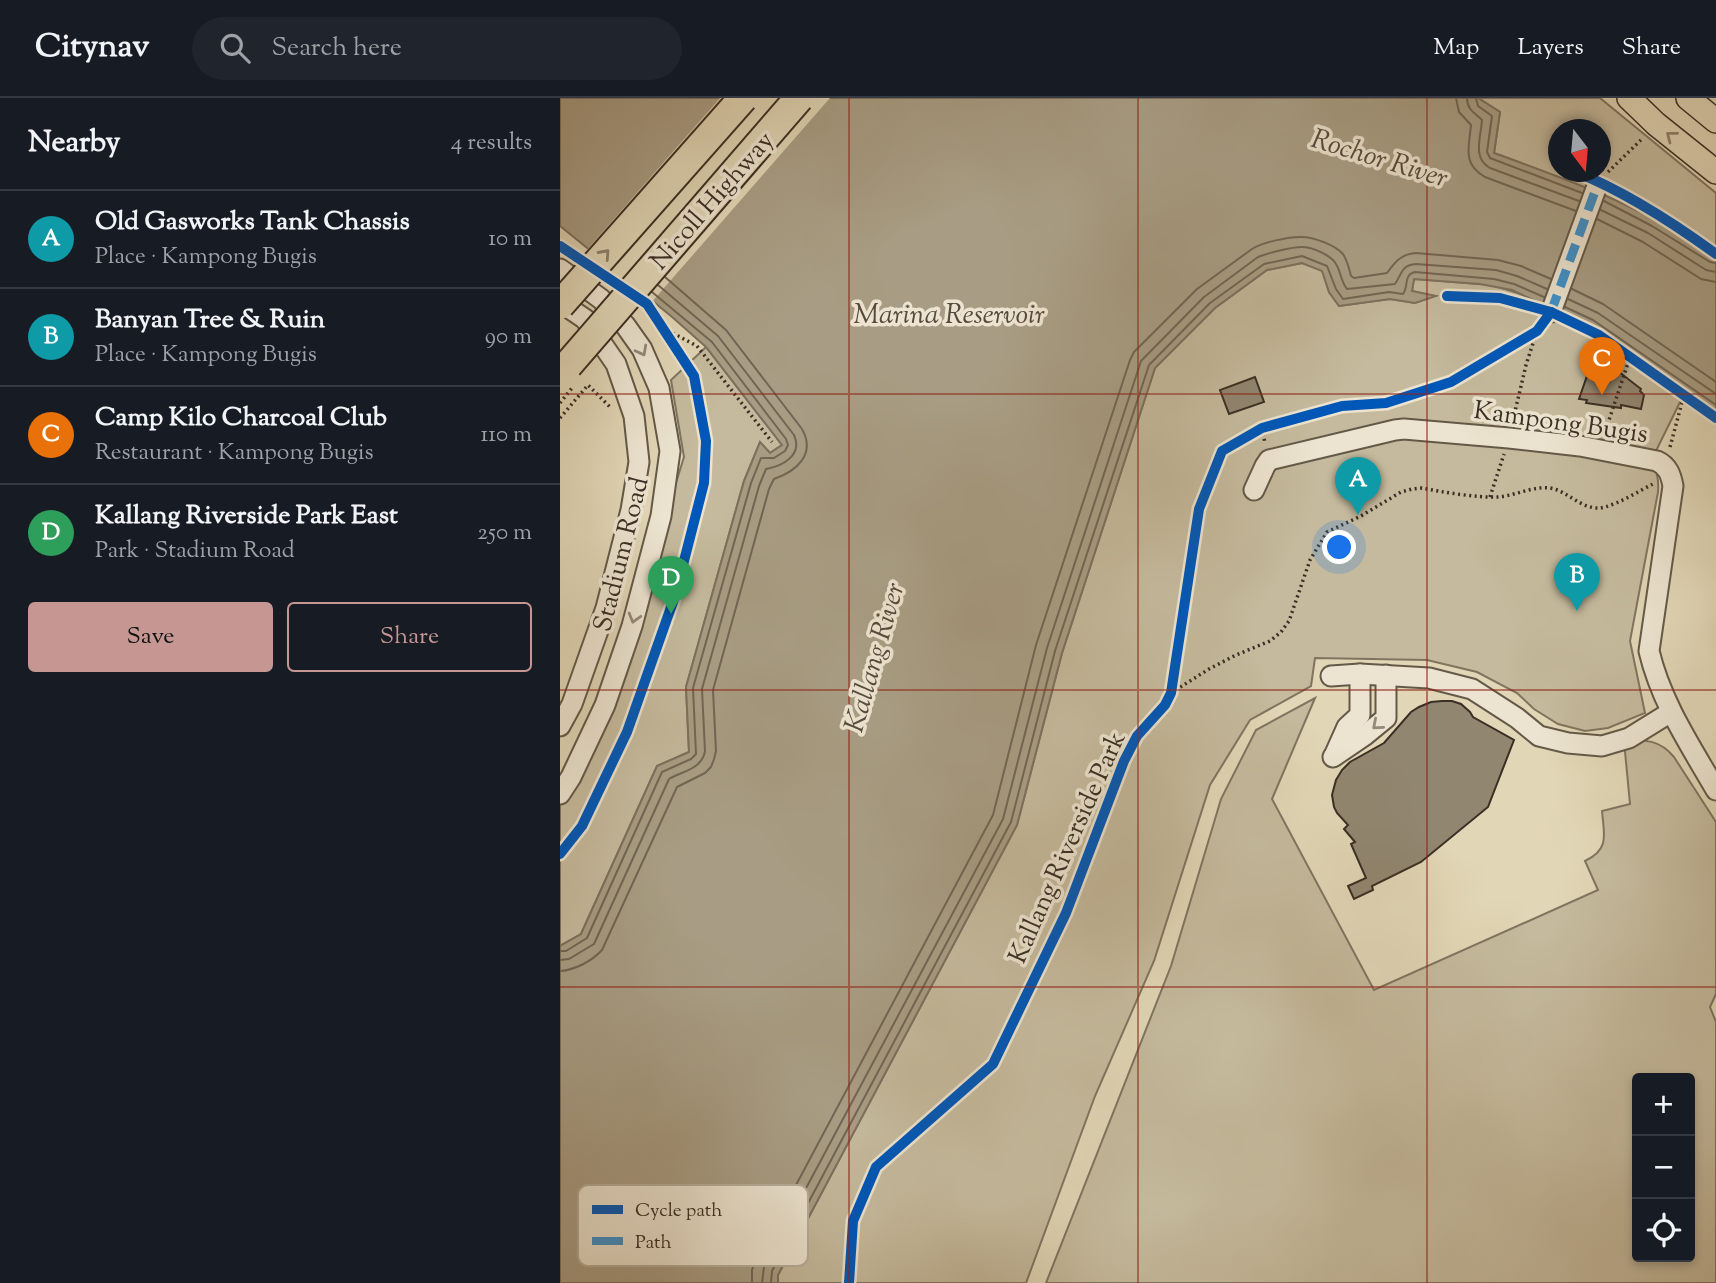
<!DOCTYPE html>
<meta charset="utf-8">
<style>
:root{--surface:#171b24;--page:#20242c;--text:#f1f3f6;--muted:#9ea1a6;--line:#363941;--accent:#c59692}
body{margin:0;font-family:"Sorts Mill Goudy",serif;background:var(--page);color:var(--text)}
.controls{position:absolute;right:21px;bottom:21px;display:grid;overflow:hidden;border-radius:7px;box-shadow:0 4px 10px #0003}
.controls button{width:63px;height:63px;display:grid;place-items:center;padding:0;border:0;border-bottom:2px solid var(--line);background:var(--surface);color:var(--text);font:35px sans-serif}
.compass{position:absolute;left:988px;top:21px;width:63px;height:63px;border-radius:50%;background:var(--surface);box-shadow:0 4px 10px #0003;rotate:164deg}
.you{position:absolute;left:780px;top:450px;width:24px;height:24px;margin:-18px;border:5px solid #fff;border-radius:50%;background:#1a73e8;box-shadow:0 0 0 10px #1a73e833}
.badge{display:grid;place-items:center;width:46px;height:46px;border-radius:50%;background:var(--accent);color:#fff;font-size:23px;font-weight:700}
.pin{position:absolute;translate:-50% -58px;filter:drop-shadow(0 2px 4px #0008)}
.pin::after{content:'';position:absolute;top:37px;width:24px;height:21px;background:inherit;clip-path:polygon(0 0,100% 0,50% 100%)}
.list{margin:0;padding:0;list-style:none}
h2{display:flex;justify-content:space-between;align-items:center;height:91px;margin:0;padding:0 28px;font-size:30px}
h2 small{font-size:23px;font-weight:400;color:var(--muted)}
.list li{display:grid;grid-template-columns:46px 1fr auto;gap:21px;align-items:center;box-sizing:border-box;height:98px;padding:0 28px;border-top:2px solid var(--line)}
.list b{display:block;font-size:26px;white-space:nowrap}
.list p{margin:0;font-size:23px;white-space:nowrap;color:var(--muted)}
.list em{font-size:23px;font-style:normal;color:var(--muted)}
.actions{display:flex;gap:14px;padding:21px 28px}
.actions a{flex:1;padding:16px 0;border:2px solid var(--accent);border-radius:7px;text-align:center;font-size:24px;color:var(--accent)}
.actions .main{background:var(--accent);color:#111}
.icon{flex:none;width:38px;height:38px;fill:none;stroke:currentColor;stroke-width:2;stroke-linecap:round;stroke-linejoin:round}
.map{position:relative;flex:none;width:1156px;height:1185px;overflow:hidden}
header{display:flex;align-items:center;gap:42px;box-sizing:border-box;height:98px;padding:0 35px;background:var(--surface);border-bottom:2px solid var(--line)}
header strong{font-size:33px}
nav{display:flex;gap:38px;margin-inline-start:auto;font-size:24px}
.search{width:490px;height:63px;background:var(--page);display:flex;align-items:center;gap:18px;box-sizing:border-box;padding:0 24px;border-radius:38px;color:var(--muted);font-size:26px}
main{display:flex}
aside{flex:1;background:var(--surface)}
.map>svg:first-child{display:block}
</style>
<header>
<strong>Citynav</strong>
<div class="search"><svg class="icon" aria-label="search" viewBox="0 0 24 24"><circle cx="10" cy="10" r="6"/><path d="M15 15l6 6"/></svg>Search here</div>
<nav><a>Map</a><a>Layers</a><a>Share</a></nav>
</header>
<main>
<aside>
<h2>Nearby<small>4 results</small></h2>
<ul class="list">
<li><span class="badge" style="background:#0f9aa8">A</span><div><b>Old Gasworks Tank Chassis</b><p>Place · Kampong Bugis</p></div><em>10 m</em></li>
<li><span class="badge" style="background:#0f9aa8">B</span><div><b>Banyan Tree &amp; Ruin</b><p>Place · Kampong Bugis</p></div><em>90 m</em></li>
<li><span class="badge" style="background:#e8710a">C</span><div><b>Camp Kilo Charcoal Club</b><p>Restaurant · Kampong Bugis</p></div><em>110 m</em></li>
<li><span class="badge" style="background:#2e9e5b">D</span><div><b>Kallang Riverside Park East</b><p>Park · Stadium Road</p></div><em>250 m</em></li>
</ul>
<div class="actions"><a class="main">Save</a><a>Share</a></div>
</aside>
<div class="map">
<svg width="1156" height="1185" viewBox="0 0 1156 1185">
<rect width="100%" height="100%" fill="#e1d6b6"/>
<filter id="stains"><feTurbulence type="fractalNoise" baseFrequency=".00286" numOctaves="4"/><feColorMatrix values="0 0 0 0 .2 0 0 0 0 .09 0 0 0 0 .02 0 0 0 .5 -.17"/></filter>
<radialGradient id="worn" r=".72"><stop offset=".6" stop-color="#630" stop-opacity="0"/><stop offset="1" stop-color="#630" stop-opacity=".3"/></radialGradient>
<g fill="#c5ba9d" stroke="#807460" stroke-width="2" fill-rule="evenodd">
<path d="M918,0H1040L1156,95V160C1087,109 1013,84 934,55L940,14ZM998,32H1040V74H998Z"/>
<path d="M742,165L762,172L769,194L779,208L830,201L855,205L874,198L852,193L854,181L932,187L961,196L1029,228L1125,294L1091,363C1097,374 1099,381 1098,394L1070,543L1085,615L1048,630L1025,633L998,626L974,611L957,595L917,574L867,562L755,560L751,588L690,622L650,687L594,863L535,998L466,1185H218V1177L457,727L502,555L595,270L655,210L707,172Z"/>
<path d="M146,249L222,347L210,355L200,344L184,383L126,589L129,654L97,668L21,836L0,848V696L11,679L98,443L124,359L111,282Z"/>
<path d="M755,600L712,701L814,892L1038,792L1025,763C1050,751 1044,737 1042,713L1070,706L1064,643C1085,641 1100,642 1114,659L1156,724V896L1150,909L1156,924V1185H486L611,868L661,701L696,632ZM1077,980H1130V1159H1077Z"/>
</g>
<path fill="#a89d84" stroke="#7c715e" stroke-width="2" d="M0,0H918L940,14L934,55C1013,84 1087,109 1156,160V316L1029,228L952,192L920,186L854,181L852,193L876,198L855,205L830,201L779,208L769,194L762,173L742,165L707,172L655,210L595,270L502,555L457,727L218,1177V1185H0V848L21,836L97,668L129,654L126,589L184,383L200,344L210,355L222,347L146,249L111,218L0,128Z"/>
<path fill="#e1d6b6" d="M160,0H270L90,206L25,154Z"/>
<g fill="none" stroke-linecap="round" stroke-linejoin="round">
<g stroke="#716654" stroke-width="2">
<path d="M896,0L899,14L911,27C909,49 902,66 925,79L1016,113"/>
<path d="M907,0C907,12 915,15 922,22C921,39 912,60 930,70L1019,103"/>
<path d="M916,0L918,8L932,18L927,54L930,60L1022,95"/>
<path d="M1044,103L1092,128L1150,164L1156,165"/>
<path d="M1041,112L1088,135L1146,172L1156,174"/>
<path d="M1037,121L1083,144L1141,181L1156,184"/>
<path d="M1012,191L1043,206L1156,284"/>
<path d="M1008,201L1038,215L1156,296"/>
<path d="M1005,209L1033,222L1156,307"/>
<path d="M0,853H6L27,840L102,674L131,661L136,656L133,590L191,385L201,360H214L225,353L228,347L226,341L152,244L92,194"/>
<path d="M0,862L9,861L34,846L109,681C123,673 142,671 145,653L142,591L199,388L206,371C223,368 243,357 234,337L158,238L98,187"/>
<path d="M0,873C15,872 32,863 42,852L117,689L145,675L151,669L154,661L156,653L153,592L209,391L214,381C237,373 256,356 242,331L166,232L105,179"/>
<path d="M192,1185V1172L195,1164L433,717L476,547L570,262L574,254L637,191L692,151C703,144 728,139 741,139C754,139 775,147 783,156C787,162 789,170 791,178L794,180L827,175C835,164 841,156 856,155L938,162L961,168L991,181"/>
<path d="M202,1185L204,1169L443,721L487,550L581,263L644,199L698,159C708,155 731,149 742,149C752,149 771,157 776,166C781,174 781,184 787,191L835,186C842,176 841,167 856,166L936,172L957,178L987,191"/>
<path d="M211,1185L212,1173L451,724L495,553L589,267L650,205L704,166L742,158L767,168L776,191L783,201L829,194L843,196C849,188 843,177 855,174L934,181L954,186L984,199"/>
</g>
</g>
<g fill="#918670" stroke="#3a2f24" stroke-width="2">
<path d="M1038,259L1045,263L1081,291L1080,293L1084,297L1081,311L1061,307V310L1026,305L1027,302L1019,301L1028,275H1031Z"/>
<path d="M695,279L704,304L669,316L660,292Z"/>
<path d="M882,603H892L901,606L910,614L913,619L954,642L928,709L861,764L812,788L813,792L794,801L788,788L806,780L791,746L795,744L784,731L788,727L777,715L774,709L772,697L776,682L782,672L790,664L824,645L851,614L859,609L871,604Z"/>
</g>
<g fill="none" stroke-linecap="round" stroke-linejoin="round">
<g stroke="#645948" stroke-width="23">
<g id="minor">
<path d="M0,171L41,201L65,227L82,251L99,290L110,353L101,418L72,528L45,607L11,679L0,696"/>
<path d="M0,204L25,221L56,266L74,318L79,364L71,412L46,510L12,606L0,628"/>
<path d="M991,214L1037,88"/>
<path d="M694,392L705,368L709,362L835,332L844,331L949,340L1020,348L1097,363C1108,368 1111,377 1113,388L1089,553C1101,604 1130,647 1156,692"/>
<path d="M771,578L800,576L869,580L912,591L957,620L979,638L1008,645L1042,648L1069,640L1111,614"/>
<path d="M774,658L787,629L800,617V576"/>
<path d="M773,659L804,638L826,620V577"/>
</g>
</g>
<g stroke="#3a2f24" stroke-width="26">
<g id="major">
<path d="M1069,0L1096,26L1156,74"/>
<path d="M1128,0L1156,23"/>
</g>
</g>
<g stroke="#3a2f24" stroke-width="3.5" stroke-dasharray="2 3.5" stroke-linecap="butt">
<path d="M1048,74L1083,40"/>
<path d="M103,230L137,248L212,344"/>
<path d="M0,320L28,287L51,310"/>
<path d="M953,322L966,267L977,233"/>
<path d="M702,330L705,345"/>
<path d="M1044,337L1070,259"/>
<path d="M1110,349L1124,297"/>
<path d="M930,399L944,356"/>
<path d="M611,595L649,571L676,557L710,543L721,534L729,523L750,462L767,434L801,418L841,394L852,391L862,390C882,394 918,400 937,399C955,398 972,388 990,390C1009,393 1024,415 1045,409C1060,405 1079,393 1093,386"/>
</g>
<use href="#minor" stroke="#ece4d0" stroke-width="19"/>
<use href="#major" stroke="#e1d6b6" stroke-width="23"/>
<g stroke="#3a2f24" stroke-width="32" stroke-linecap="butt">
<g id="highway-bridge">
<path d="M0,207L183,0"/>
<path d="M8,267L239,0"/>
</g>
</g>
<path stroke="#3a2f24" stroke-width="3.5" stroke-dasharray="2 3.5" stroke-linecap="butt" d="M0,305L12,290"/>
<use href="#highway-bridge" stroke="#e1d6b6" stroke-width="28"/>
<path stroke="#3e91cb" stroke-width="9" stroke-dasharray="18 9" stroke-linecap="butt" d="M991,214L1037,88"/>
<g stroke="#ece4d0" stroke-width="15">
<g id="cycleway">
<path d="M1016,74C1066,94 1112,124 1156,156"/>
<path d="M0,148L87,206L134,278L146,343L144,385L115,498L67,634L22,728L0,756"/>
<path d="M887,198L940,200L991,214L1039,237L1156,320"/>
<path d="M289,1185L293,1123L316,1069L433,966L506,815L564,663L577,638L605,607L611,595L639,411L662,353L702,330L782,308L826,305L891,284L977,233L991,214"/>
</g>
</g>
<use href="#cycleway" stroke="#0057b8" stroke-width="10"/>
</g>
<defs><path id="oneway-chevron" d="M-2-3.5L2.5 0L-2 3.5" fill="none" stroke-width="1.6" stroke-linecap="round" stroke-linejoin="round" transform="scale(1.75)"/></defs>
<g stroke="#8e826d">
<use href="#oneway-chevron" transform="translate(1111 38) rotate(-142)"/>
<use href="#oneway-chevron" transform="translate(45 156) rotate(-48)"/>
</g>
<g stroke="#938a7a">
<use href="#oneway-chevron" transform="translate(82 253) rotate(62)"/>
<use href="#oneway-chevron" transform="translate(74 520) rotate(106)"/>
<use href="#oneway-chevron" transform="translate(817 627) rotate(139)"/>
</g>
<path fill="none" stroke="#8f2418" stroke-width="2" stroke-opacity="0.55" d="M289,0V1185M578,0V1185M867,0V1185M0,296H1156M0,592H1156M0,889H1156"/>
<g text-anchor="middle" stroke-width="7" stroke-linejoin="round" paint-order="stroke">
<g font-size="26" fill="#3a2f24" stroke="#ece4d0">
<text transform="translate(151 102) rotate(-49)" y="9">Nicoll Highway</text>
<text transform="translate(1001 323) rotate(8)" y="9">Kampong Bugis</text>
<text transform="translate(60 456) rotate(-76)" y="9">Stadium Road</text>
<text transform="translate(506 749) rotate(-66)" y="9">Kallang Riverside Park</text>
</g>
<g font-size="28" font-style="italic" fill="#564a3c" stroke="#ece4d0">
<text transform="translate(820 59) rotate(17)" y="10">Rochor River</text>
<text x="389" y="225">Marina Reservoir</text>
<text transform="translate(313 559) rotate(-74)" y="10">Kallang River</text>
</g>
</g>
<rect x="18" y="1087" width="230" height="81" rx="10" fill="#ece4d0" stroke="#b7ae9c" stroke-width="2"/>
<rect x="32" y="1107" width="31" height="9" fill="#0057b8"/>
<rect x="32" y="1139" width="31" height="8" fill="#3e91cb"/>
<g font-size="19" fill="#3a2f24">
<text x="75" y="1118">Cycle path</text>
<text x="75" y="1150">Path</text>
</g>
<rect width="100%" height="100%" filter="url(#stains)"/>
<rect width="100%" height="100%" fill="url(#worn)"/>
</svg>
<div class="controls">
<button>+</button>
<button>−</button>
<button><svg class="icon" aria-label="locate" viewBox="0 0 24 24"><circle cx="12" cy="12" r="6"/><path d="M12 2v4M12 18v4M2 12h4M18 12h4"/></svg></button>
</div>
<svg class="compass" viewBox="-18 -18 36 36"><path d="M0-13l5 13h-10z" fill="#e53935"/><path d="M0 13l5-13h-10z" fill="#9ea1a6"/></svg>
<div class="you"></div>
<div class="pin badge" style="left:798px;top:417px;background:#0f9aa8">A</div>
<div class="pin badge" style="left:1017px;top:513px;background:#0f9aa8">B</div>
<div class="pin badge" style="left:1042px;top:297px;background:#e8710a">C</div>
<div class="pin badge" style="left:111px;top:516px;background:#2e9e5b">D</div>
</div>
</main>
